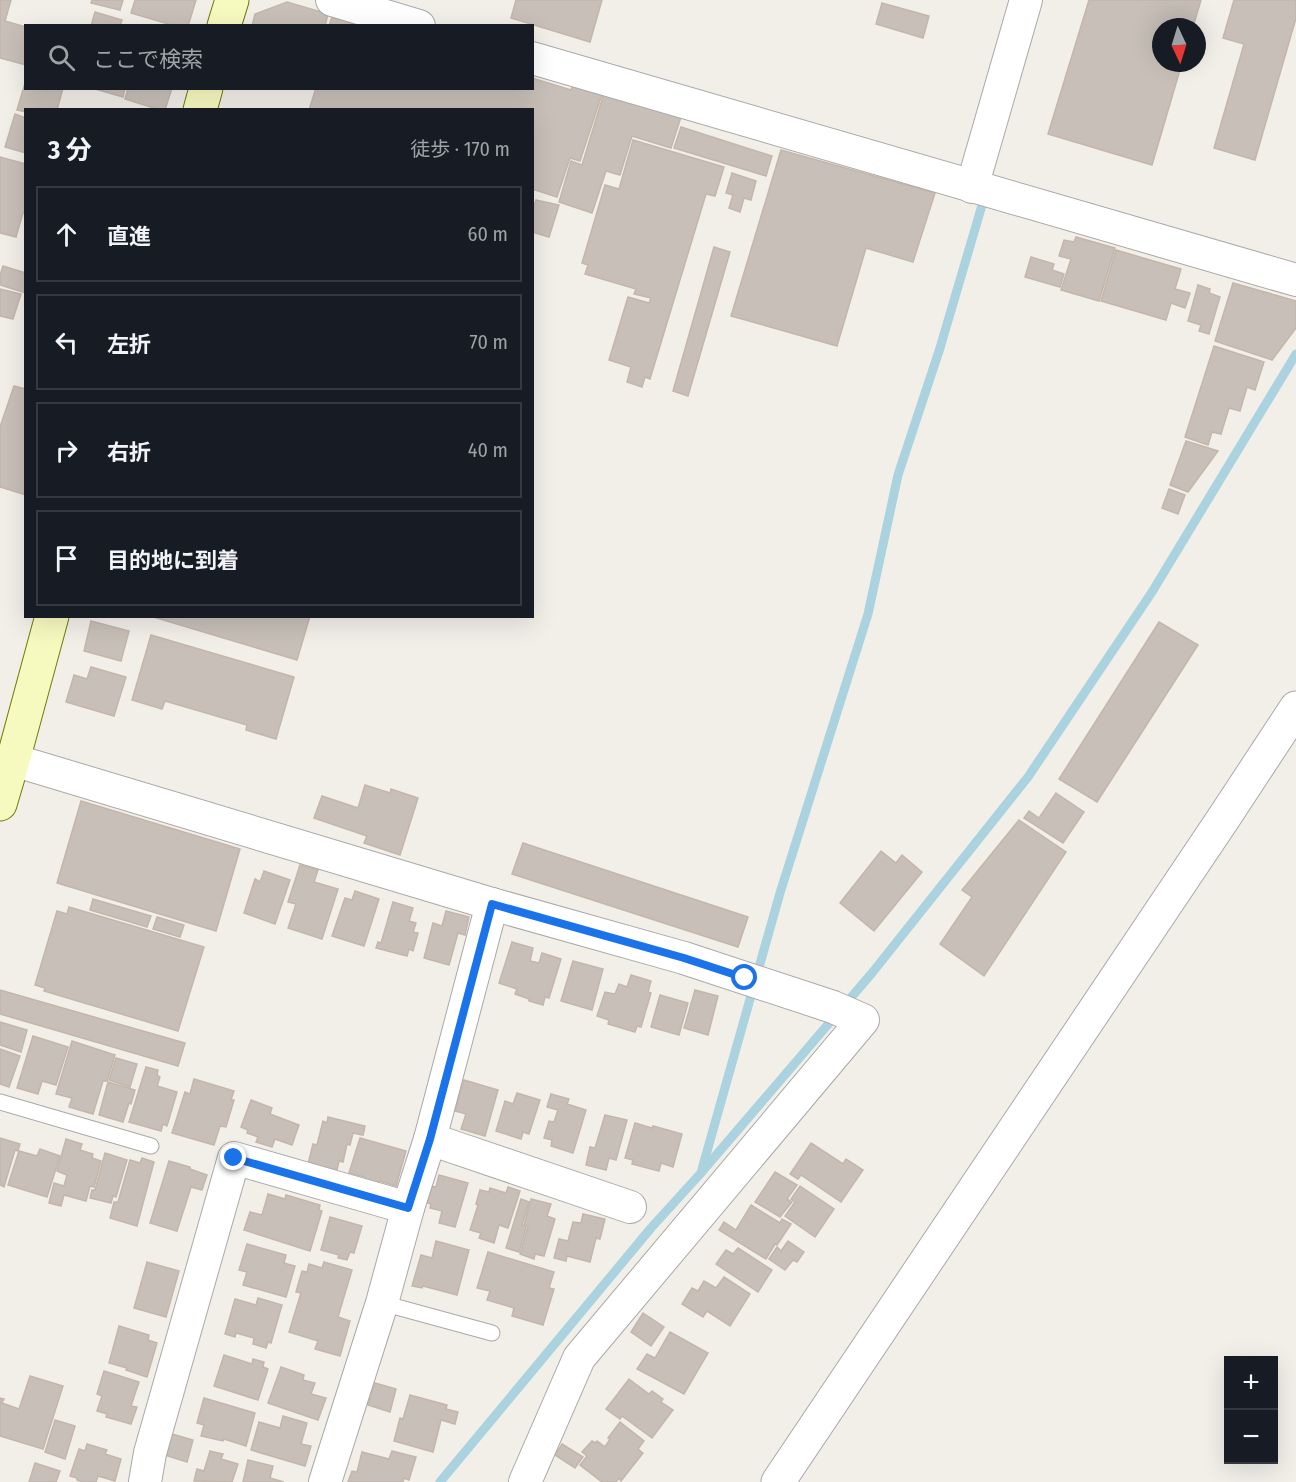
<!DOCTYPE html>
<html lang="ja">
<meta charset="utf-8">
<style>
:root{--surface:#171b24;--page:#20242c;--text:#f1f3f6;--muted:#9ea1a6;--line:#363941}
body{margin:0;font-family:"Fira Sans Condensed","Noto Sans JP",sans-serif;background:var(--page);color:var(--text)}
.controls{position:absolute;right:18px;bottom:18px;display:grid;overflow:hidden;border-radius:0px;box-shadow:0 6px 24px #0002}
.controls button{width:54px;height:54px;display:grid;place-items:center;padding:0;border:0;border-bottom:2px solid var(--line);background:var(--surface);color:var(--text);font:30px sans-serif}
.compass{position:absolute;left:1152px;top:18px;width:54px;height:54px;border-radius:50%;background:var(--surface);box-shadow:0 6px 24px #0002;rotate:176deg}
.stop{position:absolute;width:18px;height:18px;margin:-14px;border:4px solid #1a73e8;border-radius:50%;background:#fff}
.stop.end{background:#1a73e8;border-color:#fff;box-shadow:0 2px 6px #0008}
.list{margin:0;padding:0;list-style:none}
h2{display:flex;justify-content:space-between;align-items:center;height:78px;margin:0;padding:0 24px;font-size:26px}
h2 small{font-size:20px;font-weight:400;color:var(--muted)}
.list li{display:grid;grid-template-columns:39px 1fr auto;gap:18px;align-items:center;box-sizing:border-box;height:96px;margin:0 12px 12px;padding:0 12px;border:2px solid var(--line);border-radius:0px}
.list b{display:block;font-size:22px;white-space:nowrap}
.list em{font-size:20px;font-style:normal;color:var(--muted)}
.icon{flex:none;width:33px;height:33px;fill:none;stroke:currentColor;stroke-width:2;stroke-linecap:round;stroke-linejoin:round}
.map{position:relative;flex:none;width:1296px;height:1482px;overflow:hidden}
.search{position:absolute;background:var(--surface);box-shadow:0 6px 24px #0002;left:24px;top:24px;width:510px;height:66px;display:flex;align-items:center;gap:15px;box-sizing:border-box;padding:0 21px;border-radius:0px;color:var(--muted);font-size:22px}
.panel{position:absolute;background:var(--surface);box-shadow:0 6px 24px #0002;left:24px;top:108px;width:510px;height:510px;border-radius:0px}
.map>svg:first-child{display:block}
</style>
<div class="map">
<svg width="1296" height="1482" viewBox="0 0 1296 1482">
<rect width="100%" height="100%" fill="#f2efe9"/>
<g fill="none" stroke-linecap="round" stroke-linejoin="round">
<g stroke="#aad3df" stroke-width="9">
<path d="M702,1169L780,893L868,614L898,475L940,348L985,195"/>
<path d="M440,1482L651,1228L700,1174L872,973L1028,777L1152,592L1296,354"/>
</g>
</g>
<g fill="#c7bfb8" stroke="#c4b6ab" stroke-width="1.5">
<path d="M0,0H11L5,21L26,27V65L0,58Z"/>
<path d="M92,0H123L120,10L91,3Z"/>
<path d="M135,0H196L188,26H175L131,13Z"/>
<path d="M516,0H602L590,42L511,18Z"/>
<path d="M1089,0H1201L1193,27H1161V63H1182L1152,165L1048,134Z"/>
<path d="M1234,0H1296V18L1255,160L1214,148L1244,44L1223,38Z"/>
<path d="M287,2L328,14L325,26H252L255,14Z"/>
<path d="M882,3L929,16L923,38L876,24Z"/>
<path d="M95,12L122,20L120,26H91Z"/>
<path d="M333,14L370,26H329Z"/>
<path d="M532,78L571,90L573,85L602,94L580,161L570,158L557,197L532,189V110H309L316,88H532Z"/>
<path d="M26,80V88H63L57,110H26V112L17,110Z"/>
<path d="M92,88H125L123,97Z"/>
<path d="M128,88H172L165,110H160L125,99Z"/>
<path d="M604,93L681,117L671,148L632,136L620,175L606,171L592,213L559,202L571,161L582,165Z"/>
<path d="M15,114L26,118V153L5,147Z"/>
<path d="M681,127L772,156L766,176L674,148Z"/>
<path d="M633,140L724,167L715,196L706,194L650,379L645,377L642,387L627,382L631,367L609,360L628,297L649,303L651,298L634,294L636,289L585,274L588,265L582,263L605,185L619,189Z"/>
<path d="M781,150L935,193L913,262L866,248L837,346L731,316Z"/>
<path d="M0,157L26,164V214L23,213L16,237L0,233Z"/>
<path d="M732,173L756,181L751,200L744,198L740,212L729,208L733,195L726,193Z"/>
<path d="M536,200L559,205L549,237L532,232V212Z"/>
<path d="M1076,237L1115,248L1099,301L1061,290L1071,259L1059,256L1064,240L1074,242Z"/>
<path d="M714,247L730,252L688,396L673,391Z"/>
<path d="M1116,250L1181,269L1175,289L1190,293L1185,308L1171,303L1166,320L1101,301Z"/>
<path d="M1031,257L1054,264L1052,270L1064,274L1060,287L1025,277Z"/>
<path d="M3,266L26,273V293L0,285V275Z"/>
<path d="M1233,283L1296,301V328L1272,360L1215,341Z"/>
<path d="M1198,285L1210,289L1209,293L1220,297L1209,334L1199,331L1201,325L1188,321Z"/>
<path d="M0,289L21,294L13,319L0,316Z"/>
<path d="M1214,346L1264,362L1255,390L1247,387L1240,411L1229,408L1221,434L1212,432L1208,445L1185,437Z"/>
<path d="M14,386L26,389V495L0,487V427Z"/>
<path d="M1186,441L1218,451L1188,492L1170,485Z"/>
<path d="M1169,489L1185,495L1178,514L1162,508Z"/>
<path d="M150,616H310L297,660Z"/>
<path d="M91,621L129,631L121,661L84,651Z"/>
<path d="M1159,622L1198,645L1097,802L1059,779Z"/>
<path d="M151,635L294,677L276,739L246,730L247,725L165,701L162,709L132,700Z"/>
<path d="M91,667L126,677L114,716L66,702L74,675L87,679Z"/>
<path d="M365,785L390,793L391,789L418,798L400,855L364,843L367,836L314,818L322,796L358,808Z"/>
<path d="M1056,793L1084,812L1063,843L1024,818L1029,811L1039,818Z"/>
<path d="M81,801L240,849L216,931L57,883Z"/>
<path d="M1019,820L1066,852L984,976L940,944L972,897L962,890Z"/>
<path d="M523,843L748,917L738,947L512,874Z"/>
<path d="M881,851L896,863L902,855L922,872L874,931L840,903Z"/>
<path d="M300,865L318,870L314,882L338,889L322,939L288,928L296,904L288,902Z"/>
<path d="M264,871L290,880L275,924L244,913L255,879L260,882Z"/>
<path d="M355,891L379,899L364,946L332,936L345,898L352,900Z"/>
<path d="M93,899L151,916L147,927L90,910Z"/>
<path d="M393,902L413,908L409,921L416,923L413,932L418,933L413,951L409,949L407,956L376,948L378,942L381,943Z"/>
<path d="M69,907L204,947L178,1031L44,991L45,988L35,985L57,911L67,914Z"/>
<path d="M446,911L469,917L465,935L458,933L449,965L424,958L433,923L442,926Z"/>
<path d="M157,917L184,925L180,937L153,929Z"/>
<path d="M512,942L533,948L530,961L539,963L542,953L561,959L549,998L545,997L543,1005L529,1001V999L515,994L517,989L499,983Z"/>
<path d="M573,961L603,969L592,1010L561,1001Z"/>
<path d="M631,975L651,981L648,992L651,993L641,1027L637,1026L635,1032L608,1024L609,1020L597,1016L605,992L615,994L619,984L627,987Z"/>
<path d="M0,990L185,1043L178,1066L0,1014Z"/>
<path d="M695,990L718,996L708,1035L684,1028Z"/>
<path d="M660,995L688,1003L679,1035L651,1027Z"/>
<path d="M0,1022L27,1030L21,1052L0,1045Z"/>
<path d="M33,1036L68,1047L56,1085L42,1081L38,1094L17,1088Z"/>
<path d="M72,1041L115,1055L107,1081H103L93,1114L69,1107L72,1098L56,1094Z"/>
<path d="M0,1049L20,1056L9,1087L0,1084Z"/>
<path d="M116,1058L137,1064L130,1087L109,1080Z"/>
<path d="M146,1067L158,1070L157,1075L160,1077L157,1086L177,1092L167,1126L163,1124L161,1131L129,1122Z"/>
<path d="M194,1079L234,1091L231,1100H234L226,1127L220,1126L214,1145L172,1133L185,1092L190,1094Z"/>
<path d="M464,1080L498,1090L485,1136L461,1129L466,1114L455,1111Z"/>
<path d="M108,1082L135,1090L131,1104L129,1103L123,1122L99,1115Z"/>
<path d="M517,1093L540,1100L529,1134L523,1132L521,1139L496,1131L505,1101L513,1104Z"/>
<path d="M551,1094L569,1099L567,1104L586,1110L573,1153L551,1146L552,1140L544,1138L549,1121L554,1122L558,1110L547,1107Z"/>
<path d="M251,1100L272,1108L270,1114L299,1125L292,1145L275,1139L272,1147L256,1142L258,1137L247,1133L248,1130L241,1127Z"/>
<path d="M605,1115L627,1120L616,1160L609,1158L606,1170L586,1165L590,1147L595,1148Z"/>
<path d="M328,1117L365,1126L363,1135L353,1133L350,1145L347,1144L343,1162L339,1161L337,1170H335L334,1174L328,1173V1169L308,1164L313,1144L317,1145L323,1121L327,1123Z"/>
<path d="M635,1123L652,1128L653,1126L682,1134L673,1167L661,1163L659,1171L632,1164L633,1160L625,1158Z"/>
<path d="M0,1138L20,1144L18,1151L15,1150L4,1187L0,1185Z"/>
<path d="M360,1138L406,1151L396,1186L379,1181L377,1187L364,1183L365,1177L349,1173Z"/>
<path d="M66,1139L82,1144L80,1150L93,1154L92,1158L101,1161L94,1187L90,1186L86,1201L64,1195L61,1206L49,1203L54,1183L64,1186L67,1175L57,1171Z"/>
<path d="M811,1143L843,1164L846,1159L863,1170L841,1202L801,1175L798,1179L790,1174Z"/>
<path d="M40,1149L60,1156L47,1197L8,1185L19,1151L37,1156Z"/>
<path d="M105,1153L127,1160L116,1197L113,1196L111,1203L90,1198L92,1190H95Z"/>
<path d="M142,1158L154,1162L137,1226L110,1218L114,1202H118L130,1160L140,1163Z"/>
<path d="M169,1161L190,1167V1169L207,1175L202,1190L191,1187L177,1231L150,1223Z"/>
<path d="M775,1172L797,1185L787,1199L792,1202L780,1217L755,1202Z"/>
<path d="M439,1175L468,1183L455,1227L439,1223L442,1211L430,1208L431,1204L425,1202L430,1186L436,1187Z"/>
<path d="M800,1186L834,1209L815,1237L785,1216L795,1202L791,1199Z"/>
<path d="M508,1187L520,1191L508,1228L499,1225L494,1243L479,1238L481,1233L470,1230L478,1205L476,1204L480,1190L489,1192L490,1188L506,1193Z"/>
<path d="M268,1194L285,1199L286,1195L320,1205L319,1210L322,1211L310,1251L244,1230L250,1212L262,1215Z"/>
<path d="M521,1199L529,1202L522,1225L526,1227L519,1252L506,1248Z"/>
<path d="M531,1199L551,1204L547,1216L555,1219L544,1256L535,1254L534,1259L520,1254L528,1226L524,1225Z"/>
<path d="M751,1205L780,1223L782,1219L791,1224L777,1245L775,1244L766,1259L719,1230L724,1222L736,1230Z"/>
<path d="M583,1214L605,1219L600,1239L596,1238L590,1262L567,1256L566,1261L554,1258L559,1239L568,1241L573,1222L581,1223Z"/>
<path d="M330,1217L362,1226L354,1253L350,1252L347,1260L338,1258L339,1255L321,1250Z"/>
<path d="M436,1241L469,1250L457,1295L423,1286L422,1288L412,1286L421,1255L432,1258Z"/>
<path d="M788,1241L804,1252L797,1262L793,1260L785,1270L769,1259L777,1247L781,1251Z"/>
<path d="M247,1244L286,1255L284,1263L295,1266L286,1297L243,1285L247,1272L239,1270Z"/>
<path d="M738,1248L772,1270L758,1292L716,1264L726,1250L733,1254Z"/>
<path d="M488,1252L554,1272L549,1288L554,1289L543,1325L512,1316L514,1308L487,1300L490,1291L477,1288Z"/>
<path d="M147,1262L179,1271L166,1317L134,1308Z"/>
<path d="M324,1262L352,1270L338,1317L350,1321L340,1356L315,1349L318,1341L289,1332L301,1293L296,1292L302,1271L307,1272L309,1264L322,1268Z"/>
<path d="M724,1277L750,1294L730,1326L707,1311L703,1317L682,1304L692,1288L698,1291L704,1281L716,1288Z"/>
<path d="M258,1298L282,1305L271,1343L268,1342L266,1348L253,1344L254,1338L236,1333L235,1337L225,1334L235,1299L256,1305Z"/>
<path d="M643,1313L664,1327L651,1346L631,1332Z"/>
<path d="M119,1326L149,1335L148,1340L157,1343L147,1377L126,1370L127,1368L109,1363Z"/>
<path d="M670,1332L708,1353L684,1394L637,1369L647,1354L655,1358Z"/>
<path d="M224,1355L252,1364L253,1359L264,1362L263,1367L268,1369L258,1400L214,1386Z"/>
<path d="M281,1367L304,1375L303,1380L315,1383L311,1394L326,1398L318,1420L268,1403Z"/>
<path d="M104,1371L139,1382L131,1406L137,1407L131,1424L106,1417L107,1414L97,1411L102,1396L97,1394Z"/>
<path d="M30,1376L63,1386L43,1449L0,1436V1398L4,1399L2,1403L19,1409Z"/>
<path d="M629,1379L649,1394L652,1391L663,1399L661,1402L673,1410L652,1438L622,1416L620,1419L606,1409Z"/>
<path d="M375,1383L396,1389L390,1412L368,1405Z"/>
<path d="M410,1395L447,1405L446,1409L458,1412L455,1424L441,1420L433,1452L394,1441L400,1418L403,1419Z"/>
<path d="M204,1398L255,1413L246,1446L224,1439L223,1441L201,1436L204,1425L197,1423Z"/>
<path d="M283,1416L307,1423L301,1444L311,1446L305,1466L251,1450L259,1422L280,1428Z"/>
<path d="M55,1420L75,1426L65,1459L45,1452Z"/>
<path d="M620,1422L644,1441L638,1449L643,1453L621,1481L619,1478L616,1482H602L580,1465L587,1456L582,1452L592,1441L596,1443L597,1441L605,1447L610,1439L608,1438Z"/>
<path d="M172,1434L193,1440L187,1462L165,1455Z"/>
<path d="M87,1444L107,1450L105,1454L121,1459L115,1481L98,1476L96,1482H83L77,1480V1478L70,1476L79,1449L85,1451Z"/>
<path d="M562,1444L583,1457L575,1468L555,1455Z"/>
<path d="M210,1451L223,1454L221,1459L238,1464L232,1482L194,1481L197,1469L204,1471Z"/>
<path d="M392,1451L416,1457L409,1480L404,1478L403,1482H348L352,1471L357,1472L362,1452L389,1459Z"/>
<path d="M248,1460L273,1466L270,1478L284,1482H243Z"/>
<path d="M35,1463L60,1471L56,1482H29Z"/>
</g>
<g fill="none" stroke-linecap="round" stroke-linejoin="round">
<g stroke="#a9a9a9" stroke-width="17">
<g id="service">
<path d="M0,1102L151,1146"/>
<path d="M382,1303L492,1333"/>
</g>
</g>
<g stroke="#a9a9a9" stroke-width="34">
<g id="minor">
<path d="M332,0L419,26"/>
<path d="M532,58L1296,280"/>
<path d="M972,187L1026,0"/>
<path d="M13,760L492,904L684,958L833,1007L863,1020L579,1358L525,1482"/>
<path d="M430,1139L630,1207"/>
<path d="M145,1482L150,1453L234,1158L408,1208"/>
<path d="M325,1482L382,1303L408,1208L430,1139L492,904"/>
</g>
</g>
<g stroke="#a9a9a9" stroke-width="35">
<path id="tertiary" d="M778,1482L1225,816L1296,708"/>
</g>
<g stroke="#707d05" stroke-width="35">
<g id="secondary">
<path d="M224,26L232,0"/>
<path d="M200,110L206,88"/>
<path d="M0,804L13,760L52,616"/>
</g>
</g>
<use href="#service" stroke="#fff" stroke-width="15"/>
<use href="#minor" stroke="#fff" stroke-width="32"/>
<use href="#tertiary" stroke="#fff" stroke-width="33"/>
<use href="#secondary" stroke="#f7fabf" stroke-width="33"/>
</g>
<g fill="none" stroke-linecap="round" stroke-linejoin="round">
<path stroke="#1a73e8" stroke-width="8" d="M234,1158L408,1208L430,1139L492,904L684,958L745,978"/>
</g>
</svg>
<div class="controls">
<button>+</button>
<button>−</button>
</div>
<svg class="compass" viewBox="-18 -18 36 36"><path d="M0-13l5 13h-10z" fill="#e53935"/><path d="M0 13l5-13h-10z" fill="#9ea1a6"/></svg>
<div class="stop" style="left:745px;top:978px"></div>
<div class="stop end" style="left:234px;top:1158px"></div>
<div class="search"><svg class="icon" aria-label="search" viewBox="0 0 24 24"><circle cx="10" cy="10" r="6"/><path d="M15 15l6 6"/></svg>ここで検索</div>
<section class="panel">
<h2>3 分<small>徒歩 · 170 m</small></h2>
<ul class="list">
<li><svg class="icon" aria-label="ahead" viewBox="0 0 24 24"><path d="M12 20V5M6 11l6-6 6 6"/></svg><div><b>直進</b></div><em>60 m</em></li>
<li><svg class="icon" aria-label="left" viewBox="0 0 24 24"><path d="M17 20v-9H6M10 6l-5 5 5 5"/></svg><div><b>左折</b></div><em>70 m</em></li>
<li><svg class="icon" aria-label="right" viewBox="0 0 24 24"><path d="M7 20v-9h11M14 6l5 5-5 5"/></svg><div><b>右折</b></div><em>40 m</em></li>
<li><svg class="icon" aria-label="arrive" viewBox="0 0 24 24"><path d="M6 21V4h12l-3 4 3 4H6"/></svg><div><b>目的地に到着</b></div></li>
</ul>
</section>
</div>
